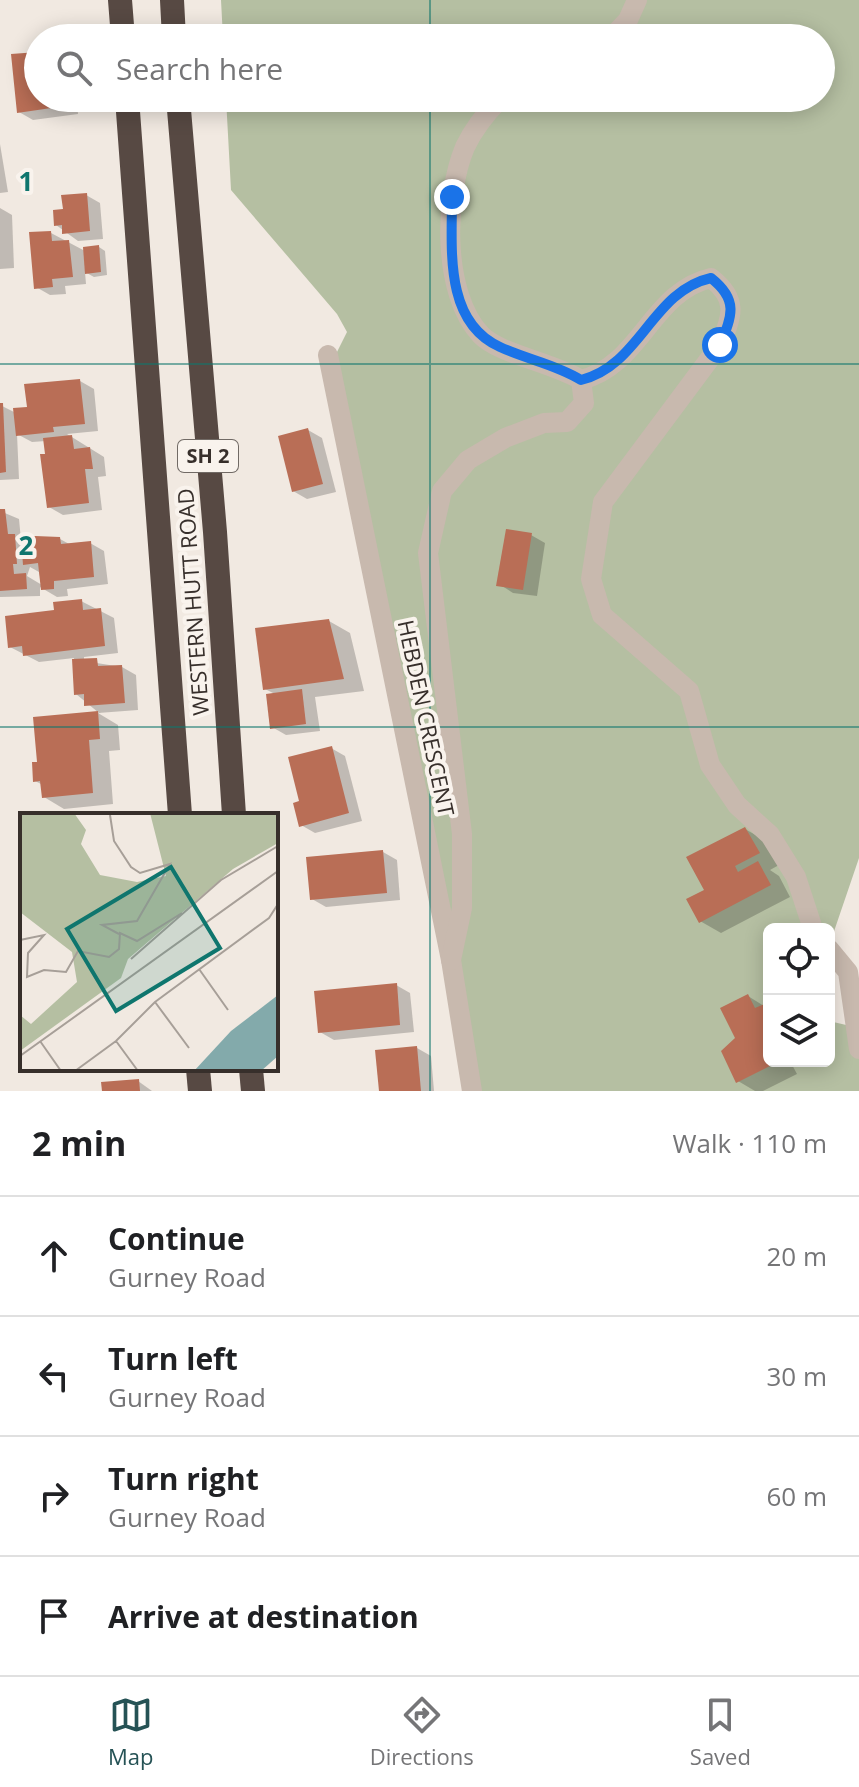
<!DOCTYPE html>
<meta charset="utf-8">
<style>
:root{--surface:#fff;--page:#f2f2f2;--text:#202124;--muted:#757577;--line:#e0e0e0;--accent:#255255}
body{margin:0;font-family:"Open Sans",sans-serif;background:var(--page);color:var(--text)}
.controls{position:absolute;right:24px;bottom:24px;display:grid;overflow:hidden;border-radius:12px;box-shadow:0 4px 20px #0003}
.controls button{width:72px;height:72px;display:grid;place-items:center;padding:0;border:0;border-bottom:2px solid var(--line);background:var(--surface);color:var(--text);font:40px sans-serif}
.stop{position:absolute;width:24px;height:24px;margin:-18px;border:6px solid #1a73e8;border-radius:50%;background:#fff}
.stop.end{background:#1a73e8;border-color:#fff;box-shadow:0 2px 8px #0008}
.list{margin:0;padding:0;list-style:none}
h2{display:flex;justify-content:space-between;align-items:center;height:104px;margin:0;padding:0 32px;font-size:34px}
h2 small{font-size:26px;font-weight:400;color:var(--muted)}
.list li{display:grid;grid-template-columns:52px 1fr auto;gap:24px;align-items:center;box-sizing:border-box;height:120px;padding:0 32px;border-top:2px solid var(--line)}
.list b{display:block;font-size:30px;white-space:nowrap}
.list p{margin:0;font-size:26px;white-space:nowrap;color:var(--muted)}
.list em{font-size:26px;font-style:normal;color:var(--muted)}
.icon{flex:none;width:44px;height:44px;fill:none;stroke:currentColor;stroke-width:2;stroke-linecap:round;stroke-linejoin:round}
.map{position:relative;flex:none;width:859px;height:1091px;overflow:hidden}
.search{position:absolute;background:var(--surface);box-shadow:0 4px 20px #0003;left:24px;right:24px;top:24px;height:88px;display:flex;align-items:center;gap:20px;box-sizing:border-box;padding:0 28px;border-radius:44px;color:var(--muted);font-size:30px}
.sheet{height:584px;background:var(--surface)}
nav{display:flex;justify-content:space-around;align-items:center;box-sizing:border-box;height:112px;border-top:2px solid var(--line);background:var(--surface);font-size:22px;color:var(--muted)}
nav a{display:grid;justify-items:center;gap:4px}
nav .on{color:var(--accent)}
.map>svg:first-child{display:block}
</style>
<div class="map">
<svg width="859" height="1091" viewBox="0 0 859 1091">
<rect width="100%" height="100%" fill="#f1e9e1"/>
<path fill="#b5bfa2" d="M221,0H859V858L829,946V929H769V1061H829V1021L859,1028V1091H480L335,356L347,332L337,314L231,190L226,98H821V38H223Z"/>
<g fill="#0003" fill-rule="evenodd">
<path d="M38,54V98H77L78,114L33,120L19,112Z"/>
<path d="M0,144L8,192L0,193Z"/>
<path d="M86,195L100,203L103,239L78,241L56,225L65,211Z"/>
<path d="M0,208L12,215L14,268L0,269Z"/>
<path d="M51,233L85,251L99,247L105,251L107,275L94,277L85,272L86,284L65,286L66,294L50,295L36,287Z"/>
<path d="M80,381L94,389L98,431L67,434L104,457L106,476L98,477L102,510L63,515L49,507L46,441L32,442L17,434L19,479L0,480V405L16,413Z"/>
<path d="M308,430L322,438L336,492L307,499L293,491Z"/>
<path d="M0,511L19,519L21,540L60,539L71,545L90,543L104,551L108,584L67,589L68,596L57,597L40,587V596L0,597ZM30,567L39,572L42,585L27,576Z"/>
<path d="M531,535L545,543L537,596L513,593L499,584Z"/>
<path d="M81,601L114,618L118,653L84,657V661L122,667L136,675L138,710L98,713L118,725L120,750L109,751L113,804L64,809L44,797L43,785L35,781L40,763L36,718L99,713L76,694L74,658L39,662L10,647L56,612Z"/>
<path d="M329,621L350,633L364,691L315,697L320,731L286,735L272,727L275,694L265,689Z"/>
<path d="M331,748L345,756L362,821L315,833L301,825L302,802Z"/>
<path d="M745,829L766,841L779,865L770,870L779,876L790,897L721,933L700,921L706,891Z"/>
<path d="M383,852L397,860L400,900L326,907L312,899Z"/>
<path d="M396,985L410,993L414,1032L334,1040L320,1032Z"/>
<path d="M748,996L764,1006L769,1004V1061H790L797,1074L763,1091H755L738,1081L737,1038Z"/>
<path d="M417,1048L431,1056L434,1091H381Z"/>
<path d="M138,1081L152,1091H104Z"/>
</g>
<g fill="#b96e56">
<path d="M38,52V98H64L65,106L17,113L11,54Z"/>
<path d="M87,193L90,231L62,234V225L54,226L53,210L63,209L61,195Z"/>
<path d="M51,231L52,241L69,240L73,277L52,279L53,287L34,289L29,232Z"/>
<path d="M99,245L101,272L85,274L83,247Z"/>
<path d="M80,379L85,424L53,427L54,432L16,436L13,408L27,407L24,384Z"/>
<path d="M0,403H3L6,472L0,473Z"/>
<path d="M308,428L323,484L292,492L278,436Z"/>
<path d="M72,435L74,449L90,447L93,469H85L89,503L47,508L40,454H45L43,438Z"/>
<path d="M0,509H5L8,534H15L17,564H13L14,574L26,573L27,589L0,591Z"/>
<path d="M506,529L532,533L523,590L496,586Z"/>
<path d="M35,536L60,537L61,544L91,541L94,577L54,581V589L41,590L38,563L23,565L21,538Z"/>
<path d="M82,599L83,610L101,608L105,646L23,656L22,646L8,648L5,616L54,610L53,602Z"/>
<path d="M329,619L344,679L263,690L255,628Z"/>
<path d="M97,658L98,666L122,665L125,703L84,706V694L74,695L72,659Z"/>
<path d="M302,689L306,724L270,729L266,694Z"/>
<path d="M98,711L100,739L89,740L93,793L42,798L40,781L33,782L32,762H37L33,717Z"/>
<path d="M332,746L349,813L299,827L293,803L299,801L288,757Z"/>
<path d="M745,827L760,853L735,866L738,872L758,861L771,885L699,923L686,899L704,890L686,857Z"/>
<path d="M383,850L387,893L310,900L306,857Z"/>
<path d="M397,983L400,1025L318,1033L314,991Z"/>
<path d="M748,994L755,1008L769,1002V1061H780L736,1083L721,1051L735,1038L720,1008Z"/>
<path d="M417,1046L421,1091H379L375,1050Z"/>
<path d="M139,1079L140,1091H102L101,1082Z"/>
</g>
<g fill="none" stroke-linecap="round" stroke-linejoin="round">
<g stroke="#c8b9ae" stroke-width="20">
<path d="M611,38L628,20L637,0"/>
<path d="M328,355L451,960L472,1091"/>
<path d="M581,380C640,366 652,291 711,278C739,300 732,316 720,345L603,502L591,579L602,615L689,691L710,765L737,805L770,835L796,877L813,929"/>
<path d="M829,949L848,972L859,1049"/>
<path d="M451,960L462,908V834L428,553L442,491L468,460L505,438L544,423L567,422L584,403L581,380C554,363 499,354 481,335C442,294 444,197 465,147C474,128 486,113 501,98"/>
</g>
<g stroke="#574943" stroke-width="24">
<path d="M120,0L123,38"/>
<path d="M172,0L174,38"/>
<path d="M127,98L180,815"/>
<path d="M178,98L215,532L234,815"/>
<path d="M198,1069L200,1091"/>
<path d="M251,1069L253,1091"/>
</g>
</g>
<g fill="none" stroke-linecap="round" stroke-linejoin="round">
<path stroke="#1a73e8" stroke-width="10" d="M452,197C452,249 444,322 500,347C528,360 555,364 581,380C640,366 652,291 711,278C739,300 732,316 720,345"/>
</g>
<path fill="none" stroke="#0f766e" stroke-width="2" stroke-opacity="0.55" d="M430,0V38M430,98V1091M0,364H859M0,727H859"/>
<g text-anchor="middle" stroke-width="8" stroke-linejoin="round" paint-order="stroke">
<rect fill="#f9f3ed" stroke="#716a65" stroke-width="2" x="178" y="440" width="60" height="32" rx="6"/>
<g font-size="20" font-weight="bold" fill="#372f2b">
<text x="208" y="463">SH 2</text>
</g>
<g font-size="22" fill="#372f2b" stroke="#f9f3ed">
<text transform="translate(193 602) rotate(-94)" y="8">WESTERN HUTT ROAD</text>
<text transform="translate(426 718) rotate(78)" y="8">HEBDEN CRESCENT</text>
</g>
</g>
<g transform="translate(20 813)">
<rect width="258" height="258" fill="#f1e9e1"/>
<path d="M0,0H54L66,17L61,31L80,62L117,69L146,63L130,0H258V30L213,56L108,146L101,165L0,238V202L11,211L57,169L52,139L0,99Z" fill="#b5bfa2"/>
<path d="M258,182V243L241,258H174L211,218Z" fill="#83aaab"/>
<path fill="none" stroke="#a79f98" stroke-width="2" d="M90,2L94,28L111,54L120,60L150,51L117,108L82,112L99,121M0,127L24,122L8,140L7,164L24,157L46,159L58,138L89,144L99,136L100,120L117,128L162,100M111,146L201,67L258,33M179,156L208,197M135,189L169,235M20,228L41,258M96,228L118,258M0,243L258,58M55,258L96,228L135,189L249,105L258,91"/>
<path fill="#0f766e" fill-opacity="0.15" stroke="#0f766e" stroke-width="4" d="M151,54L200,135L96,198L47,116Z"/>
<rect width="258" height="258" fill="none" stroke="#372f2b" stroke-width="4"/>
</g>
<g font-size="26" text-anchor="middle" font-weight="bold" fill="#0f766e" stroke="#f9f3ed" stroke-width="8" stroke-linejoin="round" paint-order="stroke">
<text x="26" y="191">1</text>
<text x="26" y="555">2</text>
</g>
</svg>
<div class="controls">
<button><svg class="icon" aria-label="locate" viewBox="0 0 24 24"><circle cx="12" cy="12" r="6"/><path d="M12 2v4M12 18v4M2 12h4M18 12h4"/></svg></button>
<button><svg class="icon" aria-label="layers" viewBox="0 0 24 24"><path d="M12 4l9 5-9 5-9-5zM3 14l9 5 9-5"/></svg></button>
</div>
<div class="stop" style="left:720px;top:345px"></div>
<div class="stop end" style="left:452px;top:197px"></div>
<div class="search"><svg class="icon" aria-label="search" viewBox="0 0 24 24"><circle cx="10" cy="10" r="6"/><path d="M15 15l6 6"/></svg>Search here</div>
</div>
<section class="sheet">
<h2>2 min<small>Walk · 110 m</small></h2>
<ul class="list">
<li><svg class="icon" aria-label="ahead" viewBox="0 0 24 24"><path d="M12 20V5M6 11l6-6 6 6"/></svg><div><b>Continue</b><p>Gurney Road</p></div><em>20 m</em></li>
<li><svg class="icon" aria-label="left" viewBox="0 0 24 24"><path d="M17 20v-9H6M10 6l-5 5 5 5"/></svg><div><b>Turn left</b><p>Gurney Road</p></div><em>30 m</em></li>
<li><svg class="icon" aria-label="right" viewBox="0 0 24 24"><path d="M7 20v-9h11M14 6l5 5-5 5"/></svg><div><b>Turn right</b><p>Gurney Road</p></div><em>60 m</em></li>
<li><svg class="icon" aria-label="arrive" viewBox="0 0 24 24"><path d="M6 21V4h12l-3 4 3 4H6"/></svg><div><b>Arrive at destination</b></div></li>
</ul>
</section>
<nav>
<a class="on"><svg class="icon" aria-label="map" viewBox="0 0 24 24"><path d="M3 6l6-2 6 2 6-2v14l-6 2-6-2-6 2zM9 4v14M15 6v14"/></svg>Map</a>
<a><svg class="icon" aria-label="directions" viewBox="0 0 24 24"><path d="M12 3l9 9-9 9-9-9zM9 14v-3h6M13 9l2 2-2 2"/></svg>Directions</a>
<a><svg class="icon" aria-label="saved" viewBox="0 0 24 24"><path d="M7 4h10v16l-5-4-5 4z"/></svg>Saved</a>
</nav>
